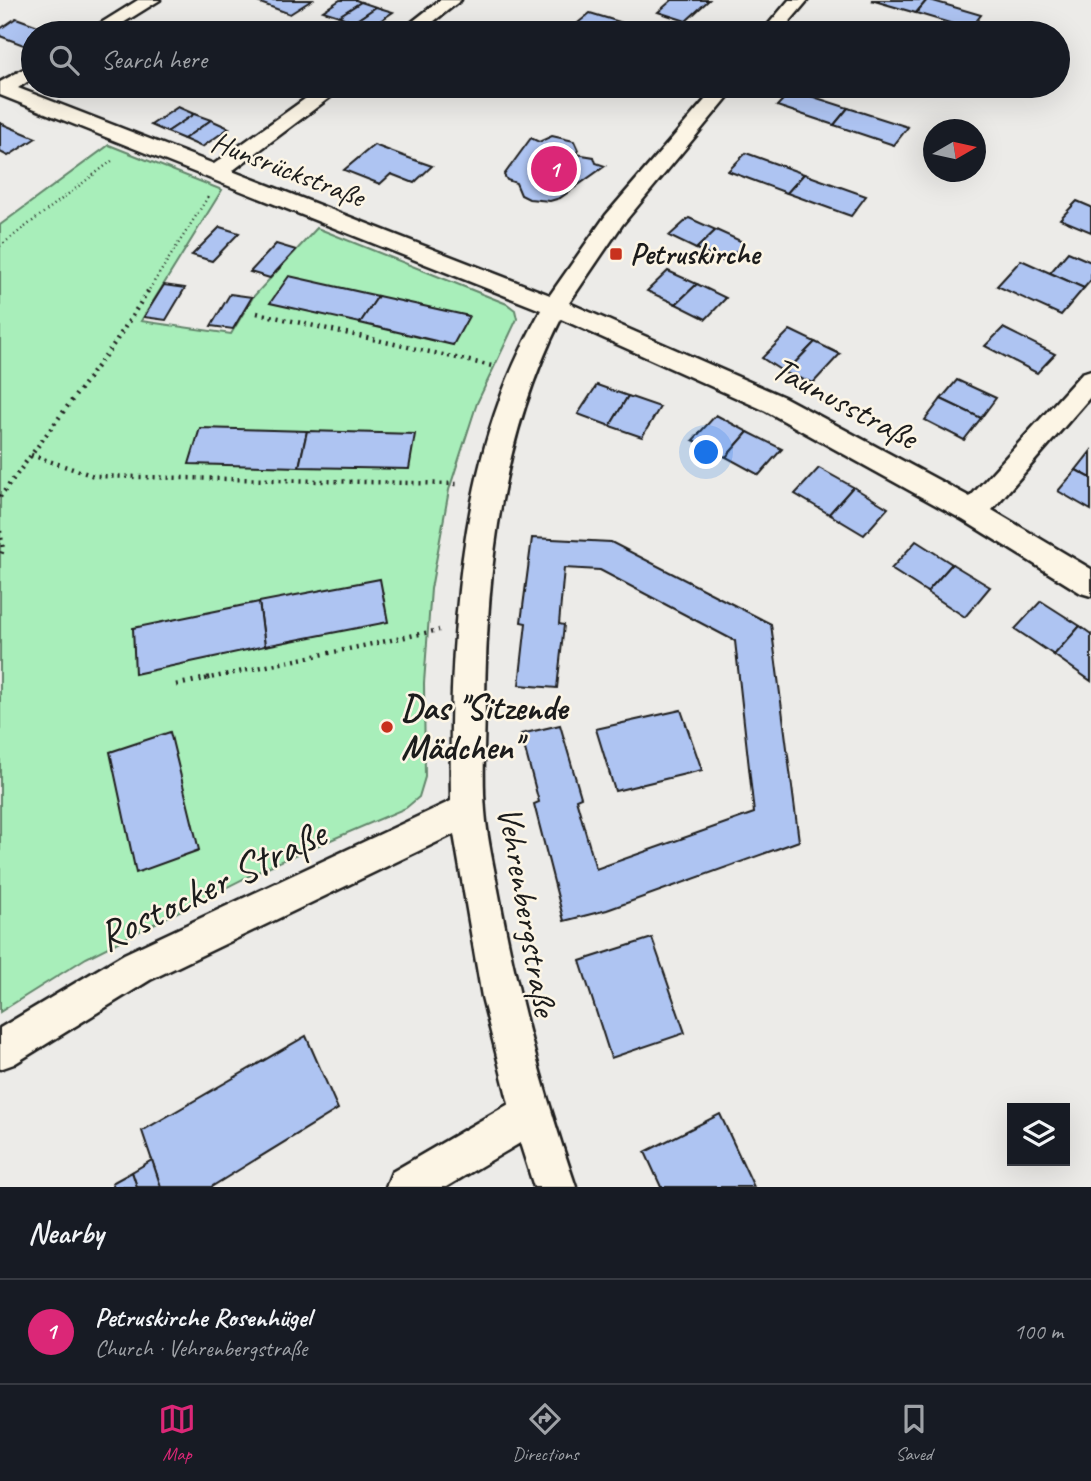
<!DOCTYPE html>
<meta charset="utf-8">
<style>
:root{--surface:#171b24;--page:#20242c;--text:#f1f3f6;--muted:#9ea1a6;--line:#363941;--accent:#db2777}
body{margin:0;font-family:Caveat,sans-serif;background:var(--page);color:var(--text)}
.controls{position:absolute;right:21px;bottom:21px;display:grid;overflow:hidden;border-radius:0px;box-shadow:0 7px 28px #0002}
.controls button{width:63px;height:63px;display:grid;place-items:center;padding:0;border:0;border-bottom:2px solid var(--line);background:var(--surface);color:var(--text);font:35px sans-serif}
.compass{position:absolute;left:923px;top:119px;width:63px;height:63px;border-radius:50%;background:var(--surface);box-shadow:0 7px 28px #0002;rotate:81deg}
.you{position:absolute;left:707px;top:453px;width:24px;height:24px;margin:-18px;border:5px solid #fff;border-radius:50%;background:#1a73e8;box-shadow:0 0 0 10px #1a73e833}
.badge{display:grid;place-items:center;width:46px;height:46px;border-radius:50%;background:var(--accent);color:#fff;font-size:23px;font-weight:700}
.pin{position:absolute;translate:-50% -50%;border:4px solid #fff;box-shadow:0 2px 7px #0006}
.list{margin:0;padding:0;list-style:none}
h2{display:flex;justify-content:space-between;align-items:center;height:91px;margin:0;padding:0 28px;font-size:30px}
h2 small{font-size:23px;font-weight:400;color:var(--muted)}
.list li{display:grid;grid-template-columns:46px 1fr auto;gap:21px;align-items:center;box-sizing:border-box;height:105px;padding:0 28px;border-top:2px solid var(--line)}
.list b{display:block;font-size:26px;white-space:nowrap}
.list p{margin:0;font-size:23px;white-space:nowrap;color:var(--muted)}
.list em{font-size:23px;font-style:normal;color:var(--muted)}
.icon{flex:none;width:38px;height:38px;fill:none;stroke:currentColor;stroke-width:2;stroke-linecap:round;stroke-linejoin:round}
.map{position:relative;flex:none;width:1091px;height:1187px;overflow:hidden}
.search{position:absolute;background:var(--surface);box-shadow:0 7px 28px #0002;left:21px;right:21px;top:21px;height:77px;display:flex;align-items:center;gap:18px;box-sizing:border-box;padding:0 24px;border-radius:38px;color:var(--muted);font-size:26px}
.sheet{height:196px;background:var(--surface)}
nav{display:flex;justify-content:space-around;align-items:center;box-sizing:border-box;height:98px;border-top:2px solid var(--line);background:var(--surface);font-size:19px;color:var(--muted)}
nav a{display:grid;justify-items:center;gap:4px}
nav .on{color:var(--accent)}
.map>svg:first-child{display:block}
</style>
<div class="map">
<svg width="1091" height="1187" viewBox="0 0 1091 1187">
<rect width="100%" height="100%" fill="#ecebe8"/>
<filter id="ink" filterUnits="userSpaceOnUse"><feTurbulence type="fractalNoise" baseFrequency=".0143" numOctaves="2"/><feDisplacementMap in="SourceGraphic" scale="14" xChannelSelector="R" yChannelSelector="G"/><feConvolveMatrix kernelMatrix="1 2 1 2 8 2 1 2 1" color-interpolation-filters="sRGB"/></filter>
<g filter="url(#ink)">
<path fill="#a8eeba" stroke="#62856b" stroke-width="2" d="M109,145L222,190L141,321L231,334L253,297L317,228L507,304L515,310L517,319L477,403L449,490L431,589L424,683L425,777L419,797L406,808L265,868L86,958L0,1012V225Z"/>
<g fill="#aec4f2" stroke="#1c1c1c" stroke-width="2">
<path d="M252,0H312L290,14Z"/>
<path d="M340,0H356L361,2L339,16L323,11Z"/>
<path d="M672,0H709L686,21L658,12Z"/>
<path d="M871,0H927L916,13Z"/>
<path d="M927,0H930L981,15L970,29L916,13Z"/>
<path d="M361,2L376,7L354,22L339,16Z"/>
<path d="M376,7L393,12L371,27L354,22Z"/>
<path d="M590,13L656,33H576L568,31Z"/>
<path d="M16,18L52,31L33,33V42L26,46L0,36V29Z"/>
<path d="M154,25L178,33H140Z"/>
<path d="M792,90L848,108L834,125L777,106Z"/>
<path d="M178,107L194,114L167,132L151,125Z"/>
<path d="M848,108L908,127L894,145L834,125Z"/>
<path d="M194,114L211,120L184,139L167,132Z"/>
<path d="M211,120L229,128L202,147L184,139Z"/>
<path d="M0,123L36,138L8,156L0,152Z"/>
<path d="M552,136L574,141L578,150L576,154L594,157L596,163L605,166L560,198L550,201L529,199L521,195L516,183L507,180L504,175L531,138L539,142Z"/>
<path d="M374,145L409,158L432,166L414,183L391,174L380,184L344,170Z"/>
<path d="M746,153L804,174L787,193L728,171Z"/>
<path d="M804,174L866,196L851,216L787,193Z"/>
<path d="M1077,201L1091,207V232L1060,219Z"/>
<path d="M689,218L716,230L696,249L669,236Z"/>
<path d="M220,227L239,233L212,261L192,255Z"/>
<path d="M716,230L745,243L725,262L696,249Z"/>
<path d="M276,244L296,250L270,278L250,272Z"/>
<path d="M1068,252L1091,262V280L1084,288L1050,273Z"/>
<path d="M1021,260L1050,273L1084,288L1061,315L997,286Z"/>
<path d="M668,271L697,284L676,304L647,291Z"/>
<path d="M289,276L378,296L360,323L270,303Z"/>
<path d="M697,284L726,298L706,319L676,304Z"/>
<path d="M164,285L185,288L166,320L144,317Z"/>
<path d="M230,294L252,297L233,329L211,326Z"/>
<path d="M378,296L469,316L453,345L360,323Z"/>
<path d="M1003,328L1055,354L1037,373L985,346Z"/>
<path d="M790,330L815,342L785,373L762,358Z"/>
<path d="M815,342L840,354L813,383L785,373Z"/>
<path d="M957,380L996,398L981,418L941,399Z"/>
<path d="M597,385L628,396L610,426L578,414Z"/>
<path d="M628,396L660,407L642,437L610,426Z"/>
<path d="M941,399L981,418L964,440L925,420Z"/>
<path d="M716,415L748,432L726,457L693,440Z"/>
<path d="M200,428L307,431L299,467L189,464Z"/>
<path d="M307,431L415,434L409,469L299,467Z"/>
<path d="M748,432L782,449L759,475L726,457Z"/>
<path d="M1091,451V478L1076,470Z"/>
<path d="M819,468L853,487L829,514L795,494Z"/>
<path d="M1076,470L1091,478V510L1058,491Z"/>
<path d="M853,487L888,508L864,535L829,514Z"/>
<path d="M532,538L611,542L771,624L799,841L607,910L564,921L534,804L539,802L521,734L560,725L581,797L576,799L596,869L754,813L735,641L600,570L564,568L559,624L564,625L557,688L519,685L526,623L521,622Z"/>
<path d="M916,541L952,564L927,592L891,569Z"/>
<path d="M952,564L990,587L965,617L927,592Z"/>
<path d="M380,579L388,622L265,646L259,602Z"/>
<path d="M1041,601L1080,626L1054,655L1015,629Z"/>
<path d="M259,602L265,646L135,674L133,628Z"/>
<path d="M1080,626L1091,634V681L1054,655Z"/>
<path d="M681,710L702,770L615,791L596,729Z"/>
<path d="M170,732L199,850L136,873L110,752Z"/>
<path d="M652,938L685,1033L611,1058L580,961Z"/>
<path d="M306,1036L338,1109L211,1187H161L142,1131Z"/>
<path d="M720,1114L754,1187H661L645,1152Z"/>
<path d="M152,1160L161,1187H137L132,1172Z"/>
<path d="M132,1172L137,1187H114L112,1183Z"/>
</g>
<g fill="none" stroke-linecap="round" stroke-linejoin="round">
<g stroke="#1c1c1c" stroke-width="5">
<g id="minor">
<path d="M138,0H160L107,33H85Z"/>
<path d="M440,0H461L419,33H398Z"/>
<path d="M789,0H808L780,33H761Z"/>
<path d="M33,64V78L18,88L214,164L323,86H345L232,171L550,295L606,215L717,86H737L622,225L569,303L784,397L970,497L1082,373L1091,370V396L992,510L1091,569V596L1081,593L963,520L766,411L561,319C501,438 487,567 485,700C485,737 482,774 485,811C487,839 494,867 499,895C517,994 543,1091 576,1187H534L520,1143L446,1187H386L392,1172L509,1104L482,997L454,834L150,980L14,1064L0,1069V1028L124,954L451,801C449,676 456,519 499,402C510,370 525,340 541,310L0,95V82Z"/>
</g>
</g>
<g stroke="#1c1c1c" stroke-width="2.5" stroke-dasharray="1 3.5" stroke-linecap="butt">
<path d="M0,246L113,160"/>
<path d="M147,293L208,197"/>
</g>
<g stroke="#1c1c1c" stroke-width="4.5" stroke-dasharray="2 5" stroke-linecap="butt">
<path d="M257,313L492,366"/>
<path d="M31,455L94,476L457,484"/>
<path d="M0,497L116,341L148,291"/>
<path d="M0,531L3,549L0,558"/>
<path d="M205,679L439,630"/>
</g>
<path stroke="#1c1c1c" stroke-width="5" stroke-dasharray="2 6" stroke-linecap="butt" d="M176,685L213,677"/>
<use href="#minor" fill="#fcf5e5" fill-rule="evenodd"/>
</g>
</g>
<g fill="#c8321e" stroke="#fcf5e5" stroke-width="2.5">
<rect x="609" y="247" width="14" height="14" rx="3.5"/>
<circle cx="387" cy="727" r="7"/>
</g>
<g text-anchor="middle" stroke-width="5" stroke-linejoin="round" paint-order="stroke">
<g font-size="30" fill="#1c1c1c" stroke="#fcf5e5">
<text transform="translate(288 169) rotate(21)" y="10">Hunsrückstraße</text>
</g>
<g font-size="30" font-weight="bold" fill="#1c1c1c" stroke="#fcf5e5" text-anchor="start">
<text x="630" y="264">Petruskirche</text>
</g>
<g font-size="35" fill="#1c1c1c" stroke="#fcf5e5">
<text transform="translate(845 402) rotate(28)" y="12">Taunusstraße</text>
<text transform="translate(528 911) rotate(80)" y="12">Vehrenbergstraße</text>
</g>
<g font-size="35" font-weight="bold" fill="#1c1c1c" stroke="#fcf5e5" text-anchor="start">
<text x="401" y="719">Das "Sitzende<tspan x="401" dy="40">Mädchen"</tspan></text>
</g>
<g font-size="42" fill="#1c1c1c" stroke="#fcf5e5">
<text transform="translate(211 884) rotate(-26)" y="15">Rostocker Straße</text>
</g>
</g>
</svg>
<div class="controls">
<button><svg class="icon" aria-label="layers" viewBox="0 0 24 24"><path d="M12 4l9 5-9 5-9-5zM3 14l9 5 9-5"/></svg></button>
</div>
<svg class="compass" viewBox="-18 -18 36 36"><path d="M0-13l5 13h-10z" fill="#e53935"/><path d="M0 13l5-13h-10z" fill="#9ea1a6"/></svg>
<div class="you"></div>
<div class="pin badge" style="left:554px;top:169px">1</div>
<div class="search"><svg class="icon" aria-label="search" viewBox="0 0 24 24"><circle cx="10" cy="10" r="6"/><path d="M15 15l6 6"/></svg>Search here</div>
</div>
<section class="sheet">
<h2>Nearby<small></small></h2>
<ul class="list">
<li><span class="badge">1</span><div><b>Petruskirche Rosenhügel</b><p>Church · Vehrenbergstraße</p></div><em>100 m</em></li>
</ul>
</section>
<nav>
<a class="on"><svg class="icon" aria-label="map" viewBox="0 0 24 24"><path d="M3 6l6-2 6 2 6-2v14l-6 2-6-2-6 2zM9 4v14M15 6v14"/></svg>Map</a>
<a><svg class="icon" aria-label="directions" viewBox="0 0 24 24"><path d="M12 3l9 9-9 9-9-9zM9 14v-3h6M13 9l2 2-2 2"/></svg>Directions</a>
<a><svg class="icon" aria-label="saved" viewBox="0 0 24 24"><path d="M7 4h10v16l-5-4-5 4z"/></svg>Saved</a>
</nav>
